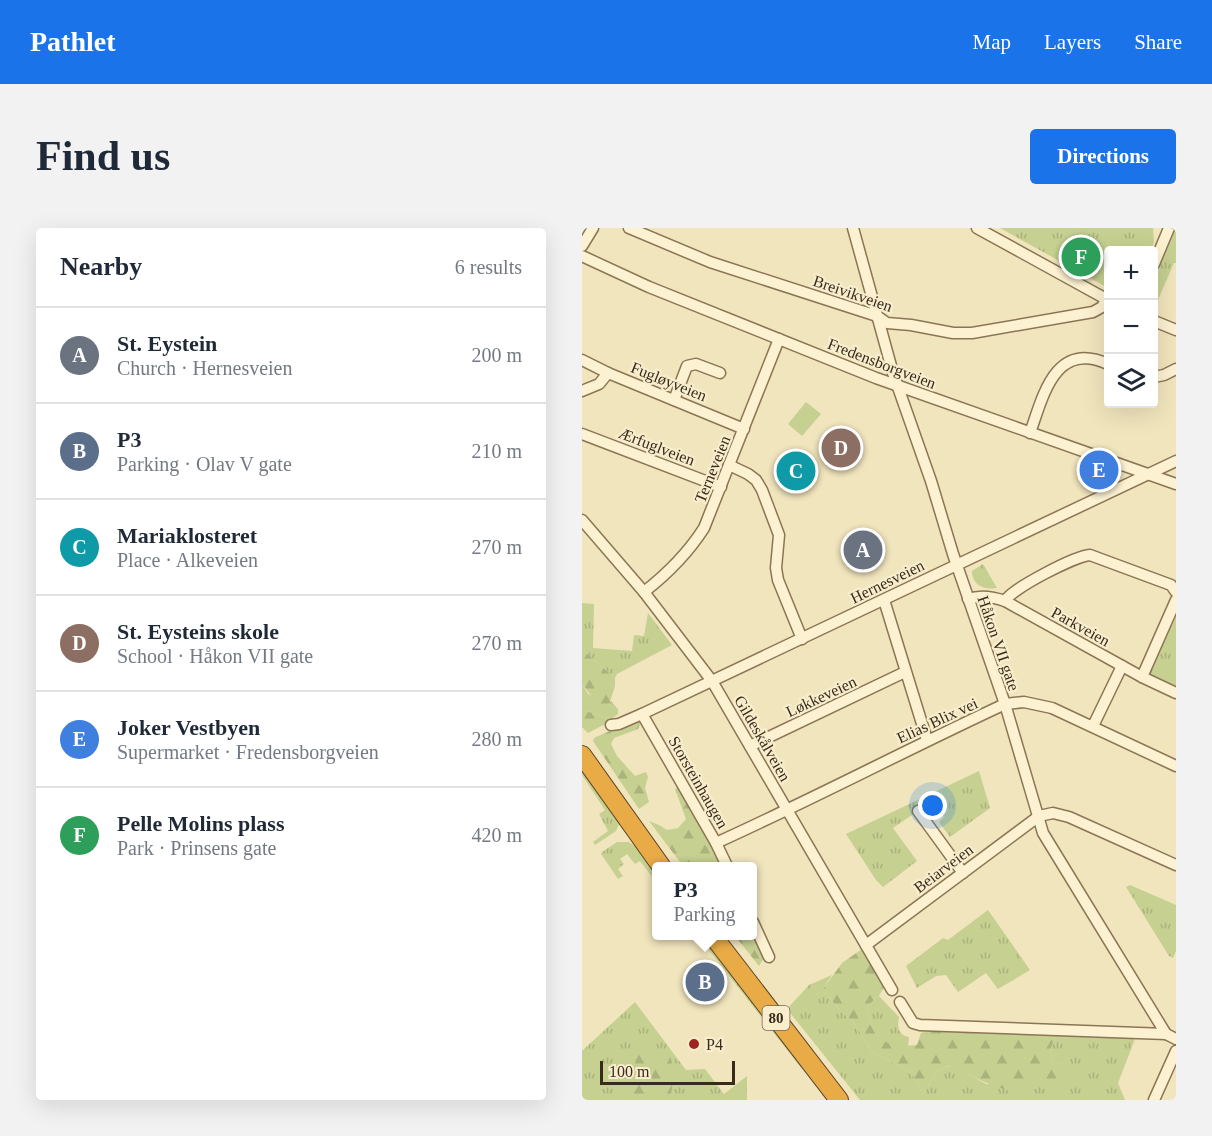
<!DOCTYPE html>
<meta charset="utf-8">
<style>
:root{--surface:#fff;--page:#f2f2f3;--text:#1f2937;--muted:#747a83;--line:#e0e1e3;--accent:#1a73e8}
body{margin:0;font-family:"Times New Roman",serif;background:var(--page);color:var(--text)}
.controls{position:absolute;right:18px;top:18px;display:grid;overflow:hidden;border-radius:6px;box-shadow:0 6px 24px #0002}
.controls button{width:54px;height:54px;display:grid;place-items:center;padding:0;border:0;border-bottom:2px solid var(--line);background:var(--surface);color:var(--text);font:30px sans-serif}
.scale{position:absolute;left:18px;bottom:15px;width:135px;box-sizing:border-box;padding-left:6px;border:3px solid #392b1b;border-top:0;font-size:16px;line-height:21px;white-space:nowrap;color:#392b1b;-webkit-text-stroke:4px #f8eecd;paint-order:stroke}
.you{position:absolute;left:351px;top:578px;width:21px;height:21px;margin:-15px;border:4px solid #fff;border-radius:50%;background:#1a73e8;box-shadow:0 0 0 9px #1a73e833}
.badge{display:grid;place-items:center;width:39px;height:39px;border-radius:50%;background:var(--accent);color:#fff;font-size:20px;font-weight:700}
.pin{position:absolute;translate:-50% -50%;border:3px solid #fff;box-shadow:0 2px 6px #0006}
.popup{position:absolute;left:70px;top:634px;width:105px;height:78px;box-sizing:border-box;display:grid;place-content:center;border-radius:6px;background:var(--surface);filter:drop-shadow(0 2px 4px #0005);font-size:20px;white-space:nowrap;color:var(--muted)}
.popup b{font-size:22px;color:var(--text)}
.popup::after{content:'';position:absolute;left:50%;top:100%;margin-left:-12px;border:12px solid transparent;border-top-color:var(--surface)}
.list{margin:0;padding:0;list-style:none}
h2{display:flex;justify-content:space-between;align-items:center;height:78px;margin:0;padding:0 24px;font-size:26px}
h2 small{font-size:20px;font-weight:400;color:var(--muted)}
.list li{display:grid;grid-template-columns:39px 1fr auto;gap:18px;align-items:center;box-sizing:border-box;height:96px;padding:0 24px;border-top:2px solid var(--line)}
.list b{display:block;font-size:22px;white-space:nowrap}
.list p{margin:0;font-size:20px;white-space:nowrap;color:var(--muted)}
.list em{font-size:20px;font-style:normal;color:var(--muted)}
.icon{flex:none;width:33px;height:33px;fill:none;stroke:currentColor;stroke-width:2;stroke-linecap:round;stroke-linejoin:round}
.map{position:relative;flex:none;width:594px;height:872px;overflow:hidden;border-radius:6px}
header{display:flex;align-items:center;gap:36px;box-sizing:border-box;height:84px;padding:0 30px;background:var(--accent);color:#fff}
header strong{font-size:28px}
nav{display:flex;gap:33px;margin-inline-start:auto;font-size:21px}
.intro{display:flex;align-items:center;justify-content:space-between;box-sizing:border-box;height:144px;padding:0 36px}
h1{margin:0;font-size:42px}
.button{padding:15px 27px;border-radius:6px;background:var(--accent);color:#fff;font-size:21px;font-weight:700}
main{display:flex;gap:36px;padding:0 36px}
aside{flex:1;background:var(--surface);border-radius:6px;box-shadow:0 6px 24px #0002}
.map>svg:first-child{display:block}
</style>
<header>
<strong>Pathlet</strong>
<nav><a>Map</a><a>Layers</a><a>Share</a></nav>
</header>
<div class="intro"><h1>Find us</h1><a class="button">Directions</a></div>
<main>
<aside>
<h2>Nearby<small>6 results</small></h2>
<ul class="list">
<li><span class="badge" style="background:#6b7280">A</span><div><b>St. Eystein</b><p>Church · Hernesveien</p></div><em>200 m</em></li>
<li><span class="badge" style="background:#5c6f8a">B</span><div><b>P3</b><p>Parking · Olav V gate</p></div><em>210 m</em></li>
<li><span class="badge" style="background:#0f9aa8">C</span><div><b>Mariaklosteret</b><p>Place · Alkeveien</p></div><em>270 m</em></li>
<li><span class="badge" style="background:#8d6e63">D</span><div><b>St. Eysteins skole</b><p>School · Håkon VII gate</p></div><em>270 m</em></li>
<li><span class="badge" style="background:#3f7fe0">E</span><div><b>Joker Vestbyen</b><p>Supermarket · Fredensborgveien</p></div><em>280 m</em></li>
<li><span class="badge" style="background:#2e9e5b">F</span><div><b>Pelle Molins plass</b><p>Park · Prinsens gate</p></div><em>420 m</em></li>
</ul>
</aside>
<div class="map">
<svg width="594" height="872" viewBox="0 0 594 872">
<defs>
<pattern id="grass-tufts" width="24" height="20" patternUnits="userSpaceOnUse" patternTransform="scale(1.5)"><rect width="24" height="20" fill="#c5d091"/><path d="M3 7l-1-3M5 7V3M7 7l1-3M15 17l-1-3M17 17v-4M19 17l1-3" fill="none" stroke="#aab37c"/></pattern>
<pattern id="forest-firs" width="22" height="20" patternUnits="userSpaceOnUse" patternTransform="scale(1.5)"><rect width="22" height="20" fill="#c5d091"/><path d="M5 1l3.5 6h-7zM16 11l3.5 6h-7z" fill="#aab37c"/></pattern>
</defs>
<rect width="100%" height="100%" fill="#f1e5bd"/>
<g fill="url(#grass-tufts)">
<path d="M418,0H571L572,13L570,22H526V60Z"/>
<path d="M594,0V35H592L572,81V53Z"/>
<path d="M401,336L415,360C401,362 390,357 390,343Z"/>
<path d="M0,375L12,376L11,420L50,423L52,407L62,408L66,385L90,417L35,446L33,450L0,421Z"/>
<path d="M594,386V459L567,446Z"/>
<path d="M0,456L6,466L27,477L29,473L36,481V486L29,491L0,482Z"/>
<path d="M0,535L38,594L34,603L13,617L11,614L26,603L17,586L23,582L0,547Z"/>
<path d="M397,543L408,580L368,609L357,594L362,589L349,572L338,576L340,580L311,600L335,633L301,659L294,652L264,606Z"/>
<path d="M35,614H47L58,622L75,643V655L58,633L53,636L45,626L38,631L42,636L36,641L41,648L36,651L19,626L20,624Z"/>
<path d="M548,657L594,677V723L591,730L587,728L544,659Z"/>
<path d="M406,682L448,742L416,761L404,745L376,764L364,747L354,748L335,760L324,738L361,710L366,712Z"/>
<path d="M116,708H124L221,839L220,841Z"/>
<path d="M250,747L241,761L255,779L273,796L290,824L330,845L341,867L355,843L369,837L404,856L455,854L482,837L471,833L468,822L474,807L553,811L536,855L543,872H278L205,781L227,757Z"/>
<path d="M297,768L317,789C315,799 316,807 327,809L326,818C297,820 288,803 285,778Z"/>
<path d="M53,774L104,842L123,841L142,866L165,848V872H0V823Z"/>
</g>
<g fill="url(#forest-firs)">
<path d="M0,421L33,450V458L27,477L17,478L0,456Z"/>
<path d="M0,482L29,491L27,494L6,505L0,499Z"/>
<path d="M55,491L59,494L56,501L32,510L29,516L35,528L53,548L64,544L66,549L63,560L67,574L57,581L11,513L12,510Z"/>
<path d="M96,559L99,561L139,638H101L67,593L77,597L85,602L96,600L104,591L93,561Z"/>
<path d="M171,707L182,730L177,738L153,708Z"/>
<path d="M280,721L302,759L297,768L285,778C289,810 302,821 335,817L339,805L347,803L474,807L468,822L471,833L482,837L488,843L475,863L455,854L446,855L442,866C414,861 393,850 368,837L355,843L341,867L330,845L290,824L273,796L255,779L241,761L260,735Z"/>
<path d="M67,821L87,824C93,842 91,854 88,872L48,871V856L55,826Z"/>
</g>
<path fill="#c5d091" d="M224,174L239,186L220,208L206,196Z"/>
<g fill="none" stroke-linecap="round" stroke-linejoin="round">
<g stroke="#8b7555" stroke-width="13">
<g id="street">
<path d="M47,0L128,34L295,88L305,95L329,97L371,105H390L511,84L520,79L525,71"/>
<path d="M271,0L311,145L349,253L371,326L423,476L461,605L584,806L594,811"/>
<path d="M395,0L526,72"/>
<path d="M0,18L11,0"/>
<path d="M0,28L67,59L294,150L594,256"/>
<path d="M572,36L587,0"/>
<path d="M572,93L594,102"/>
<path d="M0,132L26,145L162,201"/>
<path d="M572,149L582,147L594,141"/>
<path d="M0,163L17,156L26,145"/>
<path d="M92,172L105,138L114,136L138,145"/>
<path d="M448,205C461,168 473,112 526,136"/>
<path d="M0,206L139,259"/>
<path d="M147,237L166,246L174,252L180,262L197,307L194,340L196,352L220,411"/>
<path d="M0,292L62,364L130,453L310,762"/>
<path d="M62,364C85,346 106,325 122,300L197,111"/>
<path d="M386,371C398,367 412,369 423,373L560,449L594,465"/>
<path d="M302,372L345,512"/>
<path d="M423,373C429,361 493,328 508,327L589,357L594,364"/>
<path d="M560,449L594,372"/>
<path d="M60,486L134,615L145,638"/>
<path d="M29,497L37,496L60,486L594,233"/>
<path d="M511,498L540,438"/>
<path d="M168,518L323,444"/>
<path d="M336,583L381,645"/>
<path d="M134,615C231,571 326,521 423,476L442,474L470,480L594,538"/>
<path d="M171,694L187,729"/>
<path d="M284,717L457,588L471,585L487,589L594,637"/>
<path d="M318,774L331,795L338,797L584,806"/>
<path d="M572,872L594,823"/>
</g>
</g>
<g stroke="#58422a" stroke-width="20">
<g id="highway">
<path d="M0,527L79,638"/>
<path d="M131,708L257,872"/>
</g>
</g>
<use href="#street" stroke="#fcf1d1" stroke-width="10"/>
<use href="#highway" stroke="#e9ab45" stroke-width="18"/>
</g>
<circle fill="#9f2620" stroke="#f8eecd" stroke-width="2" cx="112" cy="816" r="6"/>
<g text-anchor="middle" stroke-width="4.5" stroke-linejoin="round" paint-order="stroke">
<rect fill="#f8eecd" stroke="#726650" stroke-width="1.5" x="180.5" y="778" width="27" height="24" rx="4.5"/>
<g font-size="15" font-weight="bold" fill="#392b1b">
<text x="194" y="795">80</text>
</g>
<g font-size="16" fill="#392b1b" stroke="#f8eecd">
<text transform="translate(271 65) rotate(19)" y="6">Breivikveien</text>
<text transform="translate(300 135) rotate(21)" y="6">Fredensborgveien</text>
<text transform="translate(87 153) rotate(22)" y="6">Fugløyveien</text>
<text transform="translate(75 218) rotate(21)" y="6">Ærfuglveien</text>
<text transform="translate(130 241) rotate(-68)" y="6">Terneveien</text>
<text transform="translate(305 353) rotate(-26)" y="6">Hernesveien</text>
<text transform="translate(499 398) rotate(29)" y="6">Parkveien</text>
<text transform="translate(417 415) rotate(71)" y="6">Håkon VII gate</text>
<text transform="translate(239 468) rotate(-25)" y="6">Løkkeveien</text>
<text transform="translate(355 492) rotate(-25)" y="6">Elias Blix vei</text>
<text transform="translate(181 510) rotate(60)" y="6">Gildeskålveien</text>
<text transform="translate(117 554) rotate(60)" y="6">Storsteinhaugen</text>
<text transform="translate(361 640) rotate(-37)" y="6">Beiarveien</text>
</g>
<g font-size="16" fill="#392b1b" stroke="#f8eecd" text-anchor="start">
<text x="124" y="822">P4</text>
</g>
</g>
</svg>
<div class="controls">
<button>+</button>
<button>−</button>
<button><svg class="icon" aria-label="layers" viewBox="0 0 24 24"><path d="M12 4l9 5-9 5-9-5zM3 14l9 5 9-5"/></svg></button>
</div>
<div class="scale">100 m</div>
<div class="you"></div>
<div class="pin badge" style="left:281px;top:322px;background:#6b7280">A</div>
<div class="pin badge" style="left:123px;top:754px;background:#5c6f8a">B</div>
<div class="popup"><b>P3</b>Parking</div>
<div class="pin badge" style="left:214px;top:243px;background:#0f9aa8">C</div>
<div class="pin badge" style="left:259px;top:220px;background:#8d6e63">D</div>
<div class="pin badge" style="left:517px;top:242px;background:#3f7fe0">E</div>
<div class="pin badge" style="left:499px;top:29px;background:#2e9e5b">F</div>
</div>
</main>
